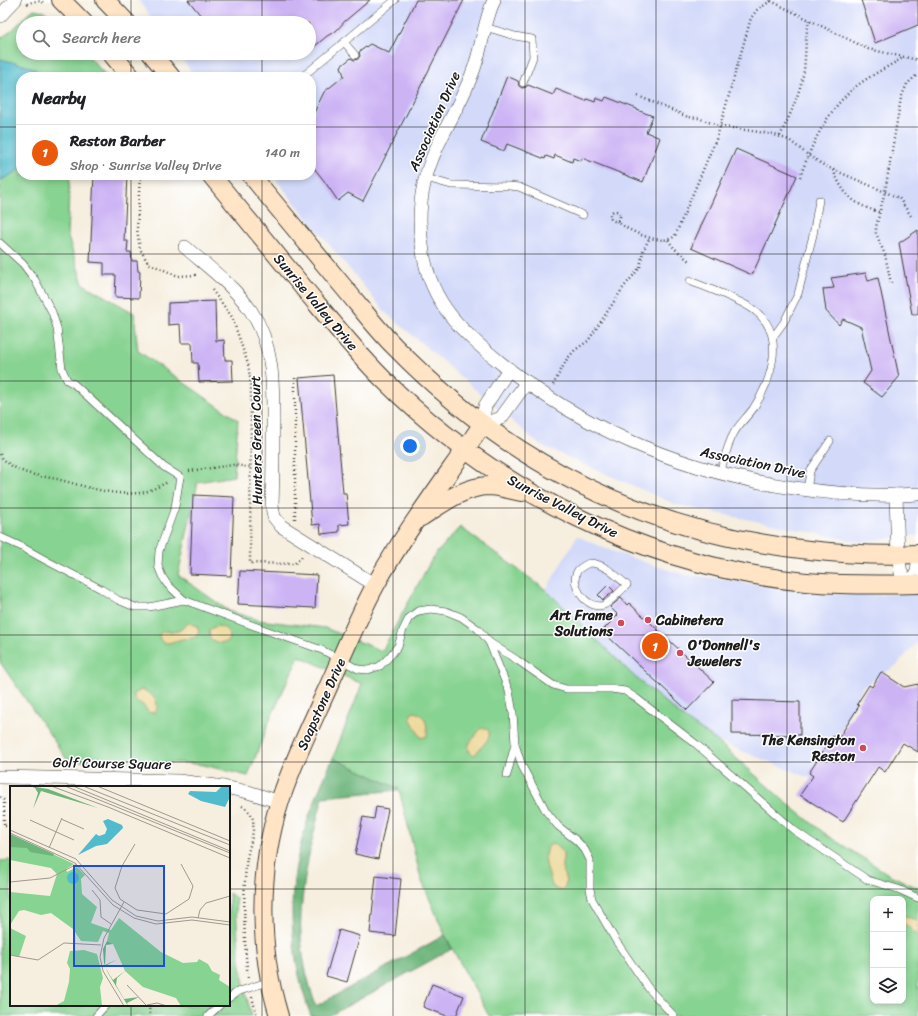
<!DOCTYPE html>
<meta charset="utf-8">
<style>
:root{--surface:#fff;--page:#f2f2f2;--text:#202124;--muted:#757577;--line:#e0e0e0;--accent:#ea580c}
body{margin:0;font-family:Sriracha,sans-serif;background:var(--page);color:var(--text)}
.controls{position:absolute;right:12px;bottom:12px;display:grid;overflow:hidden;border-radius:8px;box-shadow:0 2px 6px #0003}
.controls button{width:36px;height:36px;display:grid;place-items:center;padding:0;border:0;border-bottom:1px solid var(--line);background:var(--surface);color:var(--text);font:20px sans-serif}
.you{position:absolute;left:410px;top:446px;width:14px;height:14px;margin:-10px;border:3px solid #fff;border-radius:50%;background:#1a73e8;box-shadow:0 0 0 6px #1a73e833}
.badge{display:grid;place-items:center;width:26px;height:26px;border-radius:50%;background:var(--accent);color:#fff;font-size:13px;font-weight:700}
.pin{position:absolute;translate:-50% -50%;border:2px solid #fff;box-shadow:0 1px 4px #0006}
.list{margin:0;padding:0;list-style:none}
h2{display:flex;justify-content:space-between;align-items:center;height:52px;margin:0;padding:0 16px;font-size:17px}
h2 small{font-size:13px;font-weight:400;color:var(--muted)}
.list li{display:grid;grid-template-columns:26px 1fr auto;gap:12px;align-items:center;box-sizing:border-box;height:56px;padding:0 16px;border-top:1px solid var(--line)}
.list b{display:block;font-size:15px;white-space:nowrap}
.list p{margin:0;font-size:13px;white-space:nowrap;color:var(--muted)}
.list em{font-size:13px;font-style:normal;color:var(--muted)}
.icon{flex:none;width:22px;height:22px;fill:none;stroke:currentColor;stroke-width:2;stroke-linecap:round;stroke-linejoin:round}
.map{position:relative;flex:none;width:918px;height:1016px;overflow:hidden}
.search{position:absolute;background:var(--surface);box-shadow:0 2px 6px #0003;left:16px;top:16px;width:300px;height:44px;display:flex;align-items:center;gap:10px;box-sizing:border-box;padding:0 14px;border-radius:22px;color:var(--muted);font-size:15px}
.panel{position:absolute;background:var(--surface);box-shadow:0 2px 6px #0003;left:16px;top:72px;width:300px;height:108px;border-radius:16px}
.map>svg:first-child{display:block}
</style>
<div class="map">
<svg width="918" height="1016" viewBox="0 0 918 1016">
<rect width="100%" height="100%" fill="#fff"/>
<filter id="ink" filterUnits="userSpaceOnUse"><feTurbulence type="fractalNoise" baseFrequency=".025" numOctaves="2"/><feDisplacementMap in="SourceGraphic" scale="8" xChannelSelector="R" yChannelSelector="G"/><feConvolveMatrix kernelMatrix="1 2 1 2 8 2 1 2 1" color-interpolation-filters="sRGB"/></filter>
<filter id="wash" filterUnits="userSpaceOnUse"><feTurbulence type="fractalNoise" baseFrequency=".012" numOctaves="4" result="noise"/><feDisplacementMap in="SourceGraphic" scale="16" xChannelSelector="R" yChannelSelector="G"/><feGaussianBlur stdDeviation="0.9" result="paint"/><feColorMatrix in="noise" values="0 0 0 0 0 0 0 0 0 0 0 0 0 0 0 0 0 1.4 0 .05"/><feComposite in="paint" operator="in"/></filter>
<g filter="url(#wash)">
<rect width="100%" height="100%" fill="#f6eede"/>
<g fill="#d2d9f9">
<path d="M138,0H918V535L859,542L677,505L540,445L385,312L272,175H311V77H195L177,53H309V23H156Z"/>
<path d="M577,536L606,549L653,565L686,575L725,579L784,589L831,594L875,595L918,593V641L897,665L863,686L817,781L717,741L685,719L635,677L546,590Z"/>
</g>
<g fill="#87d391" stroke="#527856" fill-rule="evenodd">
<path d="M34,9L44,11L59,23H23V53H86L107,77H21V175H70L67,234L83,284L134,313L138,351L238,420L234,476L198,482L178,575L229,611L258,620L325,628L382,651L433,557L460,527L546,590L635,677L685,719L717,741L783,800L828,836L890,875L918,888V1016H489L445,935L421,879L399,789L333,758L362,684L299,656L271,717L248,776L204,765L186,763L68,761L0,662V38C14,32 22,18 34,9ZM873,899H903V1001H873Z"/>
<path d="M11,860V1005H229V893L236,898C237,938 240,978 252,1016H0V861Z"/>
</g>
<path fill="#6db57b" stroke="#44684c" d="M333,758L399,789V790L323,797C313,835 303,875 301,915C299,945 306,977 316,1006L445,935L452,949L329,1016H311C291,963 286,902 300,847C307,817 320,787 333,758Z"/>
<g fill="#eeda9e" stroke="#857b5d">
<path d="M189,623L197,626L199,632L196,637C192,639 187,638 183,639C174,640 160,650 159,634C165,629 171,633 178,631C183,629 184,625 189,623Z"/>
<path d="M217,626C225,627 230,631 230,640C224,645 215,643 210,638L209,630L212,628Z"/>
<path d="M141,690C151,691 162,704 155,712L149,713L144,706L134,699V694Z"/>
<path d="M414,712C426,713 428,727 427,736L421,738L410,718L411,714Z"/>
<path d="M481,728L487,729C495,738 479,747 475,755C469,754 468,749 469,744Z"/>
<path d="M554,844C557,846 561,849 563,853C564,857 562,861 562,866C562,875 570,881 563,890H558L552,886C550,875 539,854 550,845Z"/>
<path d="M903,915L918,921V936L908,926L903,924Z"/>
</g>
<path fill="#50bbcc" stroke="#366c74" d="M0,59L31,67L45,77H21V167L16,172L0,181Z"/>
<g id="blocks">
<g fill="#ccb3f4">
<path d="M188,0H370L345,21L336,31L327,36L309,51V23H207Z"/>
<path d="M416,0H464L363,201L348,193L338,201L325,182L311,164V119L324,92L344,76L341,66L351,58L354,60L358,59L360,56L359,52L370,44L389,53Z"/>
<path d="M861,0H918V25L875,43Z"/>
<path d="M507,76L518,81L519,86L522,88L526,87L528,85L553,95L556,89L586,101L587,99L595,102L596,98L604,101L606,97L637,109V110L653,116L646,132L660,138L643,182L582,158L581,161L573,158L572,162L555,155L554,159L546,156L545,159L507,144L504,151L481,142Z"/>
<path d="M736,149L797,176L752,275L691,248Z"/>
<path d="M94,175H127L124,241H128L127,252H131L132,261H137L138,271L140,272L139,298L115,297L116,275H104V263L90,262Z"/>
<path d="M918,230V314H912L899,243Z"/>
<path d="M866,273L868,281L878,278L899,377L882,397L863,383L871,371L861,327L843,319L839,325L826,311L823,289L834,288L831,278Z"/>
<path d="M215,301L216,341L224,340L225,360H232L233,381L199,382L198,363H193L192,343H181L180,324L168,325V303Z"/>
<path d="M333,375L343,493H346L349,524L339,525V532L321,534L320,524L312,525L299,378Z"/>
<path d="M193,495L234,497L231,576L190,574Z"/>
<path d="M240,571L317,575L315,608L238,604Z"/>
<path d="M608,585L614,591L603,600L598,595Z"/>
<path d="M621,598L627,605L629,603L714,682L687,710L602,631L618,615L610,607Z"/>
<path d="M881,672L904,687L918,684V752L903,743L885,772L878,767L843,822L800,795L813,776L809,773L833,736L838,739L859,706L857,704L869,685L872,687Z"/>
<path d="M732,700L800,702V735L732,734Z"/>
<path d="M376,807L388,809L378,859L355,854L363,817L374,819Z"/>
<path d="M376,876L401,879L395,936L370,933Z"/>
<path d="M339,930L360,936L347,982L326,976Z"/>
<path d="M432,984L464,996L456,1016H447L423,1007Z"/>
</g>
</g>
</g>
<g filter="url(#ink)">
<use href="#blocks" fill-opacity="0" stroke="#3d3c39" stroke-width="1"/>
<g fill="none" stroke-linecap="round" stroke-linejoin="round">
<g stroke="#3d3c39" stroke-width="8">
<g id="lane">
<path d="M485,27L515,36L532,39L533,57L523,83"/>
<path d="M344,42L355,55"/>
<path d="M302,77L395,0"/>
<path d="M426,178L451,185L509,186L519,187L583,215"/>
<path d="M0,243L23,264L35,280L52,312L57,328L62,369L67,380L74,384L164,467L180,477L175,507L159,551L158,566L162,576L167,584L184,600L268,631L322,650L358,669L368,670L380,666L390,656L398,646L403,630L409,618L418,611L431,609L446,611L461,617L478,629L489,642L517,660L553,685L566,689H611L625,691L636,698L696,744L795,831L868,880L898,889L918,898"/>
<path d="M690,281C709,289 737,298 754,310C787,334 772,380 753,409C747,417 739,424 734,433C727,445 724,460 720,474"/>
<path d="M773,337L784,322L798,294L813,235L819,200"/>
<path d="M807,490L810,471L830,441"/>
<path d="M0,537L20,546L49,562L101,589L118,600L135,607H149L184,600"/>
<path d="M589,563C604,563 615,575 627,585C621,590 610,603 604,605C587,611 568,584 578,570C581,567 585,565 589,563Z"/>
<path d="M489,642L509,691L513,713L515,744L522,766L546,811L558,826L577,841L585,850L590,860V889L592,899L616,941L649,989L674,1016"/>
<path d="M507,775L515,744"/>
<path d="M229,998L237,992L270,981"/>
<path d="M96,1016L106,1005"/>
<path d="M208,1016L220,1005"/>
</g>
</g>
<g stroke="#3d3c39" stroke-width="14">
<g id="street">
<path d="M494,0C483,24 482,50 472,74C458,111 433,145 424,184C419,206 419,230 423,252C431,304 463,333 502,364C588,432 686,472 794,488C835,494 877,497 918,494"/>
<path d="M0,16L15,0"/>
<path d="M185,247C208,267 234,286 251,311C275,347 273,388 273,429C273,455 273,480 272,506L274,517L281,526L375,585"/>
<path d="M509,369L485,406L482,425L501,418L527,382"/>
<path d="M896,495L898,555L901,573L910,584L917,572L918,563"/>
<path d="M0,777L179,781L224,787"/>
<path d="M229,788L248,792L280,802"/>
</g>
</g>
<g stroke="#3d3c39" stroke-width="20">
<g id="secondary">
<path d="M61,0L84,23"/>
<path d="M105,0L127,23"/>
<path d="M111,53L131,77"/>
<path d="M151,53L171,77"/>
<path d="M211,175C243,214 275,253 307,292C332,322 356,352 383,379C496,492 647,567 806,582C843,585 881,585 918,584"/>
<path d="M251,175C281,211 311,248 341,284C359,305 375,327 394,346C508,463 645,533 809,550C845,554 882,556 918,554"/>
<path d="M421,517C442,504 463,487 488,486C499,486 511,490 522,492"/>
<path d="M279,1016C258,947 258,870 280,801C292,764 309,729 325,694C342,657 357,619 376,584C407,528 446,478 482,425"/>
</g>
</g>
<g stroke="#3d3c39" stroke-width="2.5" stroke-dasharray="1 3" stroke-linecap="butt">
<path d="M771,1L868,49L918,60"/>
<path d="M27,4C33,1 38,0 45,3"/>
<path d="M638,96L688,117L698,118L719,126L772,134L789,140L808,155L825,166L899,198L911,216"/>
<path d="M780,136C790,115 800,94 804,70C806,53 805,36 809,20"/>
<path d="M833,170C844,195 852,204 879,212"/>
<path d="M140,175L137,229L140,249L148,263L178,276L196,275"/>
<path d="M800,177C812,144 826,112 854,88C869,76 888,67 904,57"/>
<circle cx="615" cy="216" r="5"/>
<path d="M617,221C628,231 662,247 675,236L717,137L751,18L757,10L772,0"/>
<path d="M668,240L674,248L689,261"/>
<path d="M891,283L885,255L876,233V227L885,191L901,98L907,84L918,74"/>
<path d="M212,290L232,317L248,364L251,385L250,563L294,564L304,555"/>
<path d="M295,378V519"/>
<path d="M553,385L567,359L575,350L588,341L623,288L637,271L640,267L643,251L650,237"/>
<path d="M0,454C4,463 18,470 27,473C37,476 47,477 57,479C84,486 112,496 139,493C149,492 159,486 168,482"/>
<path d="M189,471L233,465L251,467"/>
<path d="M0,797L4,800V826H11"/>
<path d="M242,806C247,809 252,814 253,820C255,835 247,851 246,865C243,902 244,941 248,978"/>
<path d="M252,997L257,1016"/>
<path d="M149,1005L150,1016"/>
</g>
<use href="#lane" stroke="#fff" stroke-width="7"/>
<use href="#street" stroke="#fff" stroke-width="13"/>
<use href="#secondary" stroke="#ffe4c6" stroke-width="18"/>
</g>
</g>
<path fill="none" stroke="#1c1c1c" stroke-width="1" stroke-opacity="0.55" d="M131,0V23M262,0V23M393,0V1016M525,0V1016M656,0V1016M787,0V1016M131,53V77M262,53V77M0,127H21M311,127H918M131,175V787M262,175V1016M0,254H918M0,381H918M0,508H918M0,635H918M0,762H918M0,889H11M229,889H918M131,1005V1016"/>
<g fill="#d1495b" stroke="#fff" stroke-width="1.5">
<circle cx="648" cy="620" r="4"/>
<circle cx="621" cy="623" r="4"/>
<circle cx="680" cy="653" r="4"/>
<circle cx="863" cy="748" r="4"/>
</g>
<g text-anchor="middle" stroke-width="3" stroke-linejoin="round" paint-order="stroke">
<g font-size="14" fill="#1c1c1c" stroke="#fff">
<text transform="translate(434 121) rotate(-66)" y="5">Association Drive</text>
<text transform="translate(316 302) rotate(50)" y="5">Sunrise Valley Drive</text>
<text transform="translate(256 440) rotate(-91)" y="5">Hunters Green Court</text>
<text transform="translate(753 462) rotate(12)" y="5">Association Drive</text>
<text transform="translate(563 506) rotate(27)" y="5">Sunrise Valley Drive</text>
<text transform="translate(321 704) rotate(-66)" y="5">Soapstone Drive</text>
<text transform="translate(112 763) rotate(1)" y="5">Golf Course Square</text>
</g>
<g font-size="14" font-weight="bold" fill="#1c1c1c" stroke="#fff" text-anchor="end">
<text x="613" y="620">Art Frame<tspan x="613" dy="16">Solutions</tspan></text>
<text x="656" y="625" text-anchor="start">Cabinetera</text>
<text x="688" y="650" text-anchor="start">O'Donnell's<tspan x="688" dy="16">Jewelers</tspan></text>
<text x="855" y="745">The Kensington<tspan x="855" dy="16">Reston</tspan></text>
</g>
</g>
<g transform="translate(10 786)">
<rect width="220" height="220" fill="#f6eede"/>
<path d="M0,48L64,78L56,83L57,86L67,81L75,89L71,93L72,108L87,121L81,137L101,144L109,132L151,166L173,177L187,176L189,173L198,178L202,185L210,189L209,194L220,201V220H171L166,212L133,201L115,185L103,158L97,155L99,147L93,145L88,156L71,155L63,143L41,127L31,129L14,124L9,125L0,139V106L40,110L47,88L41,82L0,74ZM0,142L16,150L9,171L0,169ZM74,164L87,168L93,192L90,201L92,220H45L54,215L59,196L60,183L57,177L60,165Z" fill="#87d391"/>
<path d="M20,0L38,3L88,22L31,5L23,23L28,7L25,2ZM0,48L44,68L43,70L20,66L17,62L0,61ZM97,155L103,158L96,159L95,179L108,173L95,180L99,188L103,194L115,185L107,192L106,199L114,213L129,211L117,217L118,220L98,187L94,177L93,163Z" fill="#6db57b"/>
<path d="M212,0H220V11L215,21L191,15L178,8L180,5L206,6ZM98,33L112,39L113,42L97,58L86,60L68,69L86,48L89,50L95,48L97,43L93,35ZM57 92a6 6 0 1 1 12 0a6 6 0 1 1-12 0Z" fill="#50bbcc"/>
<path fill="none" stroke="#9f9a90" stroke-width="1" d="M41,0L98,21L220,72M55,0L220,67M63,0L220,65M73,0L220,59M87,0L220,55M51,33L74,43M20,34L64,54M0,44L66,73L102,114L126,130L148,135L182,131L220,136M0,47L65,77L103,119L124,132L146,138L182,134L220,139M125,58L112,80L105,102L110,113L127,124L156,128L179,113L183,100L171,78M39,62L52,32M0,96L40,92L67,78M82,104L90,114L91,131L101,138M114,116L94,152L90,171L93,185L114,220M188,132L190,124L196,117L220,110M0,169L28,174L54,157L91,159M117,199L137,220M137,219L147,217L157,220"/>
<path fill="#1d4ed8" fill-opacity="0.15" stroke="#1d4ed8" stroke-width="2" d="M64,80H154V180H64Z"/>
<rect width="220" height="220" fill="none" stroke="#1c1c1c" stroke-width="2"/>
</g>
</svg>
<div class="controls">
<button>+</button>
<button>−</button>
<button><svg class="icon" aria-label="layers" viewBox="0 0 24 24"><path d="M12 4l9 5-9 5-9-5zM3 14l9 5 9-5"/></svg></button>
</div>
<div class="you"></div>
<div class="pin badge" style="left:655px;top:646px">1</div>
<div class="search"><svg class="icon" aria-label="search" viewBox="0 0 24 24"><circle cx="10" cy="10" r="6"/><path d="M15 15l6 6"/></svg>Search here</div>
<section class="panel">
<h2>Nearby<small></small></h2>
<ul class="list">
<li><span class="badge">1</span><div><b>Reston Barber</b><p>Shop · Sunrise Valley Drive</p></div><em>140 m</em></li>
</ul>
</section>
</div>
